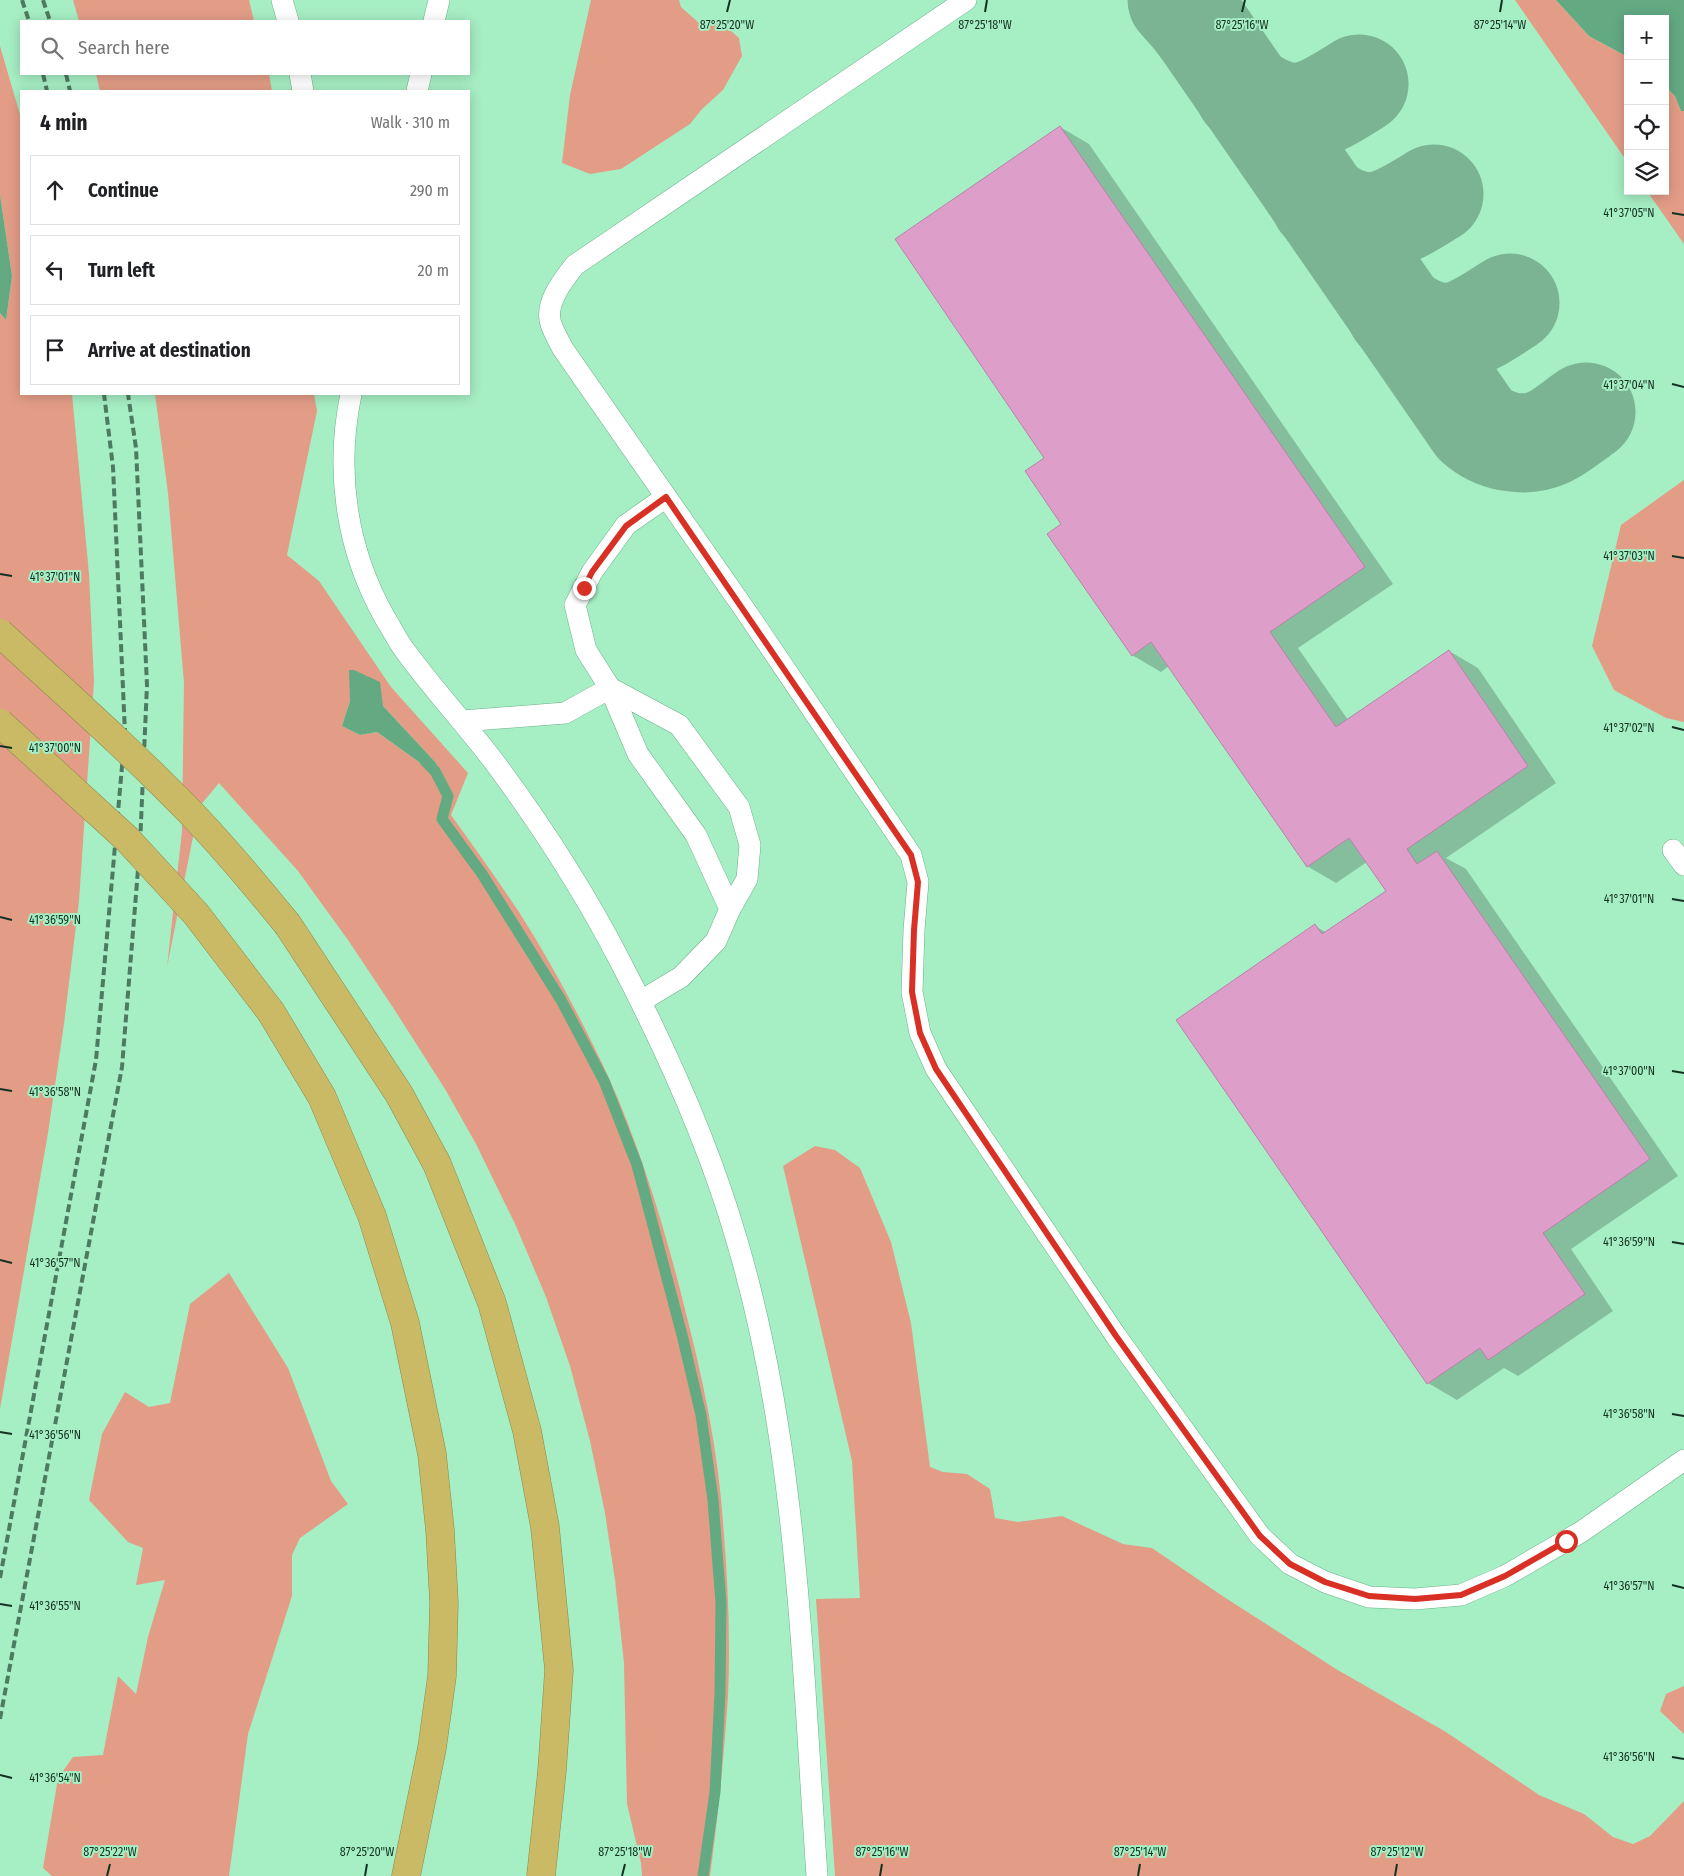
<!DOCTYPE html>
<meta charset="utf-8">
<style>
:root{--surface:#fff;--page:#f6f6f6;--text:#202124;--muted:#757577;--line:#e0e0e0}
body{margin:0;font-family:"Fira Sans Condensed",sans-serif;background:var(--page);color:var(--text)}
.controls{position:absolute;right:15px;top:15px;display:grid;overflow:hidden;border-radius:0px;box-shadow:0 2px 12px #0003}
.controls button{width:45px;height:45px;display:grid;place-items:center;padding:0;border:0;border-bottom:1px solid var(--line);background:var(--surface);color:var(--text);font:25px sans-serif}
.stop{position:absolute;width:15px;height:15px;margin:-11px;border:4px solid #d93025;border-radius:50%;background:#fff}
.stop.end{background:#d93025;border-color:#fff;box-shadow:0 1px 5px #0008}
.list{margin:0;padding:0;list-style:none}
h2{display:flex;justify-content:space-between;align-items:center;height:65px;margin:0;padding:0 20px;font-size:21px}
h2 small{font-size:16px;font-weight:400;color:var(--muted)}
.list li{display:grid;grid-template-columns:32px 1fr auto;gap:15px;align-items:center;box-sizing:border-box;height:70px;margin:0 10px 10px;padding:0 10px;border:1px solid var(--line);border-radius:0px}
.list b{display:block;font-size:19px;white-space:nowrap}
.list em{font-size:16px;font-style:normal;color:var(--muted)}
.icon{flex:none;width:28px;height:28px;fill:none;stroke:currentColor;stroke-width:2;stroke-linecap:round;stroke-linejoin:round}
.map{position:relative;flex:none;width:1684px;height:1876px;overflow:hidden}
.search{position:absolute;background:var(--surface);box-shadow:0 2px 12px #0003;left:20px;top:20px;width:450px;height:55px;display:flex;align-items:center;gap:12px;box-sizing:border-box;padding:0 18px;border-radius:0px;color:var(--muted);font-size:19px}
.panel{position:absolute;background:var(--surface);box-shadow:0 2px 12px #0003;left:20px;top:90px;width:450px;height:305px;border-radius:0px}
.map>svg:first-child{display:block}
</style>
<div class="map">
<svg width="1684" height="1876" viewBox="0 0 1684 1876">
<rect width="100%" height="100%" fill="#a6eec4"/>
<g fill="#e39d87" fill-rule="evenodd">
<path d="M73,0H249L254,21H79Z"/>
<path d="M591,0H679L681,7L699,23L720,21L739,38L742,56L723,90L702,109L690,124L621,169L590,174L562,163L570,95Z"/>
<path d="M1515,0H1556L1589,36L1628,57V163Z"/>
<path d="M0,46L21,118V394H72L89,574L94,682L79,901L64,1024L48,1133L0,1409V313L6,320L12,276L0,195Z"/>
<path d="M96,74H269L272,91H100Z"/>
<path d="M1665,86L1675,96L1681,111H1684V244L1647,191H1665Z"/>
<path d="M155,394H314L317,411L287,555L319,581L391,687L468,773L451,815C474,847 497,879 519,912C552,964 582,1020 608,1076C637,1140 659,1210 677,1278C696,1351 714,1424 721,1499C727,1564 731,1631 728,1696C724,1757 718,1816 710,1876H642L641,1863L627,1804L624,1663L615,1580L605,1513L590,1441L570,1366L546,1297L516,1226L476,1144L445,1089L394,1009L348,940L298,871L219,783L199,807L167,967L182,831L184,683L168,493ZM350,701L383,706L436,763L435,770L429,769L377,732L360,735L342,726Z"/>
<path d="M1684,480V722L1666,718L1614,690L1592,646L1621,525Z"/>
<path d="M815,1146L835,1150L860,1168L891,1242L911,1323L930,1467L943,1472L967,1474L990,1489L995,1518L1018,1522L1062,1516L1123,1544L1152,1548L1224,1597L1336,1669L1446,1732L1539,1795L1584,1814L1613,1837L1633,1844L1650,1836L1684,1801V1876H835L816,1599L860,1598L852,1461L783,1166Z"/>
<path d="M229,1273L288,1368L331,1481L348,1504L300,1538L292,1555V1596L248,1734L229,1876H52L43,1868L58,1778L73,1757L103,1755L118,1676L136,1694L148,1637L165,1580L136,1585L143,1548L128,1542L89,1500L102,1434L125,1392L149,1407L170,1403L190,1304Z"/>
<path d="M1684,1686V1734L1660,1711L1666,1694Z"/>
</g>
<g fill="#63aa83">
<path d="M1556,0H1684V111H1681L1675,96L1665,86V19H1628V57L1589,36Z"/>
<path d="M0,195L12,276L6,320L0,313Z"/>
<path d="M349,670H354L380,682L383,706L436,763L435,771L429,769L377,732L360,735L342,726L350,701Z"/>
</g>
<path fill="#0003" d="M1060,127L1089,144L1393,584L1298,648L1348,720L1449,651L1478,668L1556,783L1446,858L1466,869L1678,1176L1571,1249L1613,1311L1518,1376L1504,1368L1457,1400L1428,1383L1315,926L1327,933L1388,891L1367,862L1336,883L1307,866L1169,666L1161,672L1132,655L1063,524L1045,458Z"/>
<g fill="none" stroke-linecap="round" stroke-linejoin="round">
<path stroke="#63aa83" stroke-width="11" d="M425,761L435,771L448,796L442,819L482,874L561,1000L604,1081L637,1165L682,1335L701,1415L713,1500L721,1603L720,1693L715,1792L703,1876"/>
<g stroke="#7ab492" stroke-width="99">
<path d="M1177,0L1192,17L1202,30L1475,425C1494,442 1523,448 1547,438C1561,432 1574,420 1586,412"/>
<path d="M1244,92C1293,126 1313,113 1359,84"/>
<path d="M1320,202C1367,236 1391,221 1434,194"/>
<path d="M1396,312C1444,347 1466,332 1510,303"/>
</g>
</g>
<path fill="#dd9fca" stroke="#bb80a9" d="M1060,126L1365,567L1270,632L1336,727L1449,650L1528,766L1407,849L1417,864L1437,851L1650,1159L1543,1233L1585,1294L1488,1360L1480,1348L1427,1384L1176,1020L1315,924L1322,934L1386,891L1349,838L1307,867L1151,642L1132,656L1047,534L1061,524L1025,471L1044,458L895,239Z"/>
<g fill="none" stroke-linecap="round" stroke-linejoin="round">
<g stroke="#6bb18a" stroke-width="22">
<g id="lane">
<path d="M282,0L288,21"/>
<path d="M966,0L575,265C563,280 544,304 551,324C554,333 559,341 563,349L745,610L911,855L918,882L914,930L912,992L920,1033L936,1069L1116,1336L1260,1536L1290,1564L1325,1582L1369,1597L1415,1599L1461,1595L1505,1576L1581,1532L1684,1460"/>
<path d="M434,21L439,0"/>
<path d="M300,74L303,91"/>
<path d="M417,91L421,74"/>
<path d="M351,394C335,471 346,549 385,618C392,629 398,642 406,652C436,693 471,730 501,771C545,831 586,895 620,961C667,1051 709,1144 737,1241C798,1447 802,1664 817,1876"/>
<path d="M610,688L679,725L739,807L750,845L747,879L730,909L696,835L638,754Z"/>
<path d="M462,721L565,713L610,688L586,650L575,605L592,572L626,525L666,497"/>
<path d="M1673,850L1684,865"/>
<path d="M641,1001L681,977L716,941L730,909"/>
</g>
</g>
<g stroke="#8a8a4e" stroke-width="29">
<g id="highway">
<path d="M288,925L399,1094L437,1164L492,1303L527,1431L545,1527L559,1670L552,1771L541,1876"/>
<path d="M271,1012L322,1097L372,1216L405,1323L432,1454L440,1530L444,1603L442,1676L432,1748L406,1876"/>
</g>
</g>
<use href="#lane" stroke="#fff" stroke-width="21"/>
<use href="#highway" stroke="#cab965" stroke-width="28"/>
<g stroke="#4d7b61" stroke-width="4" stroke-dasharray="8 4" stroke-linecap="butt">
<path d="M22,0L29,21"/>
<path d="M43,0L50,21"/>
<path d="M43,74L47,91"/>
<path d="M66,74L70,91"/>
<path d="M0,1578L96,1060L125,733L113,467L104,394"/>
<path d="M0,1719L122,1067L140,845L147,685L136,448L128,394"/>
</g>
<g stroke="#8a8a4e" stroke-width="29" stroke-linecap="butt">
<g id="highway-bridge">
<path d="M0,633C64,692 130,750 191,813C225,848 257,887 288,925"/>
<path d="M0,723L127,839L196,914L271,1012"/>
</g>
</g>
<use href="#highway-bridge" stroke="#cab965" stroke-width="28"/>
</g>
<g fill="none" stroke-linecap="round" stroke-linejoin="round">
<path stroke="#d93025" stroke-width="6" d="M584,588L592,572L626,526L666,497L911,855L918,882L914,930L912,992L920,1033L936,1069L1116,1336L1260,1536L1290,1564L1325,1582L1369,1596L1415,1599L1461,1595L1505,1576L1566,1541"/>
</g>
<path fill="none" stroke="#143222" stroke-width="2" d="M727,12L730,0M985,12L987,0M1242,12L1245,0M1500,12L1502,0M1672,213L1684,215M1672,384L1684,387M1672,556L1684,558M0,574L12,576M1672,727L1684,730M0,746L12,748M1672,899L1684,901M0,917L12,920M1672,1071L1684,1073M0,1089L12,1091M1672,1242L1684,1244M0,1260L12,1263M1672,1414L1684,1416M0,1432L12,1434M1672,1585L1684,1588M0,1604L12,1606M1672,1757L1684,1759M0,1775L12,1778M107,1876L110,1864M365,1876L367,1864M622,1876L625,1864M880,1876L882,1864M1138,1876L1140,1864M1395,1876L1397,1864"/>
<g font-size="12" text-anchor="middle" fill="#143222" stroke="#a6eec4" stroke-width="4" stroke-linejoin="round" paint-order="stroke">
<text x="727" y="29">87°25'20"W</text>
<text x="985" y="29">87°25'18"W</text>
<text x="1242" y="29">87°25'16"W</text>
<text x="1500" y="29">87°25'14"W</text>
<text x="1629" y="217">41°37'05"N</text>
<text x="1629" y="389">41°37'04"N</text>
<text x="1629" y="560">41°37'03"N</text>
<text x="55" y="581">41°37'01"N</text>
<text x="1629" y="732">41°37'02"N</text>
<text x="55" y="752">41°37'00"N</text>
<text x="1629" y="903">41°37'01"N</text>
<text x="55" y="924">41°36'59"N</text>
<text x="1629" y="1075">41°37'00"N</text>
<text x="55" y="1096">41°36'58"N</text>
<text x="1629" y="1246">41°36'59"N</text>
<text x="55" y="1267">41°36'57"N</text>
<text x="1629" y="1418">41°36'58"N</text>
<text x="55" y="1439">41°36'56"N</text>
<text x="1629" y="1590">41°36'57"N</text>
<text x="55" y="1610">41°36'55"N</text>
<text x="1629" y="1761">41°36'56"N</text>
<text x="55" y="1782">41°36'54"N</text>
<text x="110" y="1856">87°25'22"W</text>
<text x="367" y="1856">87°25'20"W</text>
<text x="625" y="1856">87°25'18"W</text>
<text x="882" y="1856">87°25'16"W</text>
<text x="1140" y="1856">87°25'14"W</text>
<text x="1397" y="1856">87°25'12"W</text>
</g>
</svg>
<div class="controls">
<button>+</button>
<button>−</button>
<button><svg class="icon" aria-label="locate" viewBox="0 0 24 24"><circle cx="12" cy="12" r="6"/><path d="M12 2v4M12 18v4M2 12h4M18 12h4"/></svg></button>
<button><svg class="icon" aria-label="layers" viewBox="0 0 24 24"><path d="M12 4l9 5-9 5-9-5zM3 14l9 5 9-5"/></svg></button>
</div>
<div class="stop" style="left:1566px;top:1541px"></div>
<div class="stop end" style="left:584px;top:588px"></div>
<div class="search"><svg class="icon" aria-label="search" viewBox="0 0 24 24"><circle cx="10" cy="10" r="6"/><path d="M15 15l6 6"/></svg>Search here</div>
<section class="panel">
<h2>4 min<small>Walk · 310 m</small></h2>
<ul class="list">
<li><svg class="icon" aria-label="ahead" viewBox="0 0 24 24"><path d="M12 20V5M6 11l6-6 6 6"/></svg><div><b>Continue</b></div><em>290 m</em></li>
<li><svg class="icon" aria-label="left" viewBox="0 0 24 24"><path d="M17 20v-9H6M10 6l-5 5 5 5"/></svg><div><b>Turn left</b></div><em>20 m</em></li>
<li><svg class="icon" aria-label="arrive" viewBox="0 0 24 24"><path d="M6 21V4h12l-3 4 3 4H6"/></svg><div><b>Arrive at destination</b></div></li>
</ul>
</section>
</div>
